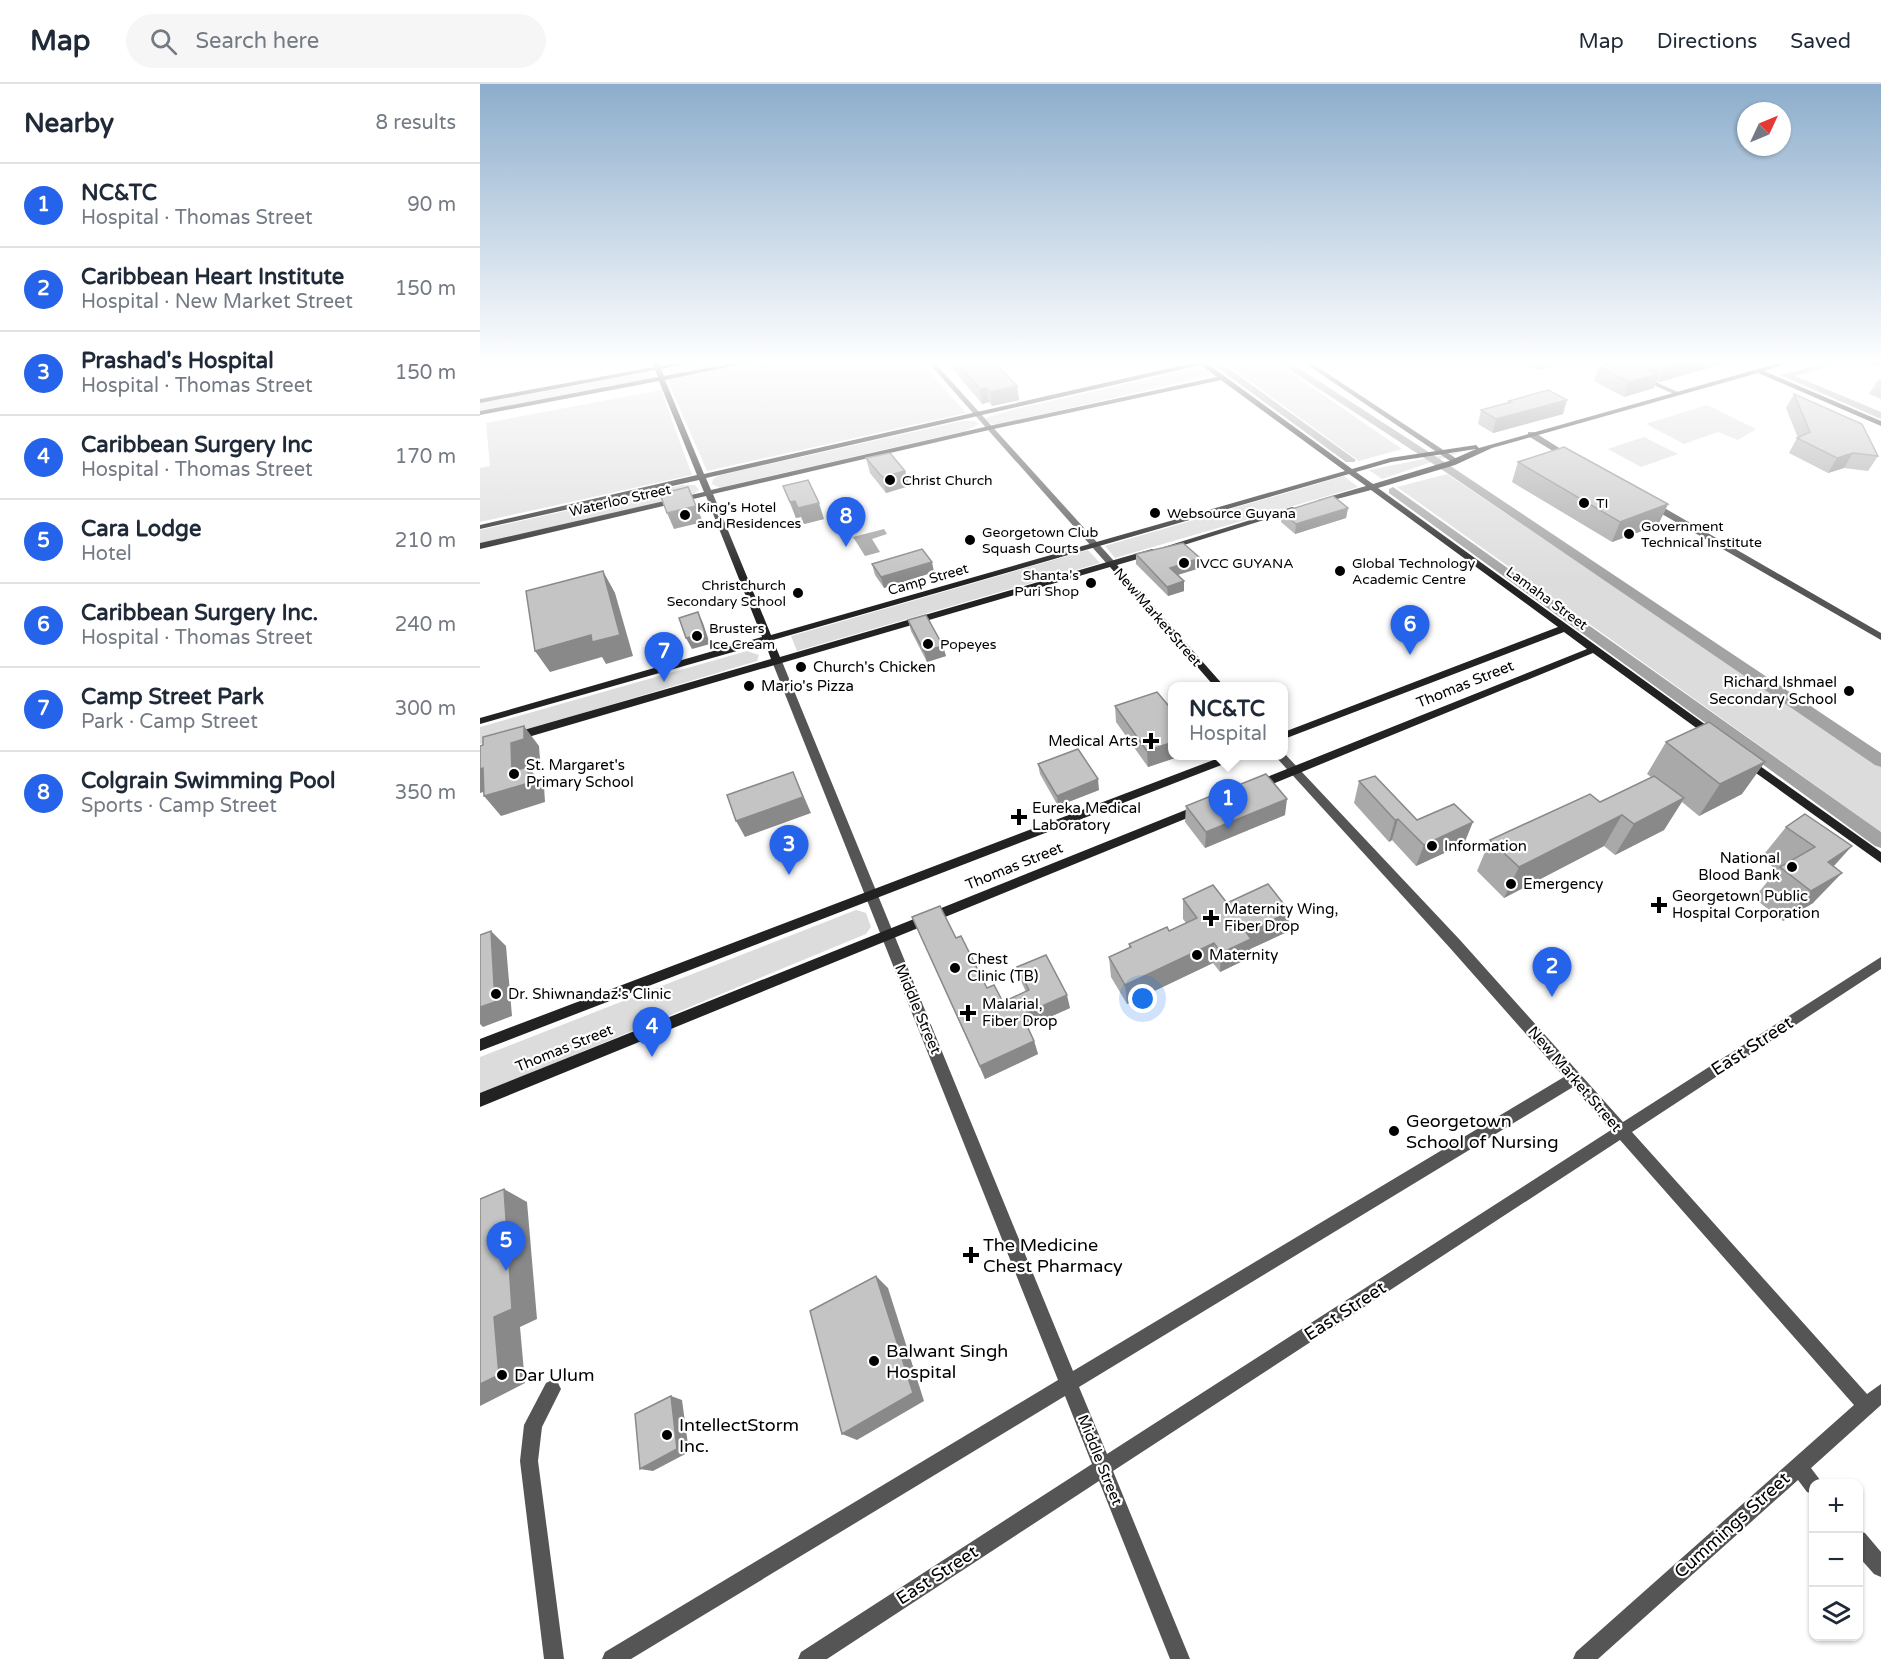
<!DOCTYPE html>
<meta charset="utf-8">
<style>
:root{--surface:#fff;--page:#f6f6f7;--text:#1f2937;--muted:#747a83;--line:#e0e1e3;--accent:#2563eb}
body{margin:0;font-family:"Varela Round",sans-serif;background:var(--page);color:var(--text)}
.controls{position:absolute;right:18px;bottom:18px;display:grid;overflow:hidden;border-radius:12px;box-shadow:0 2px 4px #0004}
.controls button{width:54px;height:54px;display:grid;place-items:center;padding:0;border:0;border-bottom:2px solid var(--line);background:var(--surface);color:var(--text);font:30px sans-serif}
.compass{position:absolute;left:1257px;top:18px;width:54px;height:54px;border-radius:50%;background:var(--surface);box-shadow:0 2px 4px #0004;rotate:46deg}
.you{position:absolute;left:663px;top:915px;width:21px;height:21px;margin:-15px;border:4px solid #fff;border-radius:50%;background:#1a73e8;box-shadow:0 0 0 9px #1a73e833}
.badge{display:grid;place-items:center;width:39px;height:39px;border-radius:50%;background:var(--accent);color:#fff;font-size:20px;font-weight:700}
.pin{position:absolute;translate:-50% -50px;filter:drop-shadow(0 2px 3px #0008)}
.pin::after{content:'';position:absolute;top:32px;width:21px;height:18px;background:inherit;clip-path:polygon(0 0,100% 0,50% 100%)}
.popup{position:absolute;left:688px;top:598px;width:120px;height:78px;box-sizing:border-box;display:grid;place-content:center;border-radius:12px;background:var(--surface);filter:drop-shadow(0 2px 4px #0005);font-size:20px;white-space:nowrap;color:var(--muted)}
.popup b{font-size:22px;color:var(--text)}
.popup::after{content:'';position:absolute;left:50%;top:100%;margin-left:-12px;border:12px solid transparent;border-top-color:var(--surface)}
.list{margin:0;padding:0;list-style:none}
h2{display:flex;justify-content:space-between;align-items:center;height:78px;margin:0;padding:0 24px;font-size:26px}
h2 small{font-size:20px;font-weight:400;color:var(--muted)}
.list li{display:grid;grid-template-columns:39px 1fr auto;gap:18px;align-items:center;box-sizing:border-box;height:84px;padding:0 24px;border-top:2px solid var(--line)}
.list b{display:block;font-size:22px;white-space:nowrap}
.list p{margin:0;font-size:20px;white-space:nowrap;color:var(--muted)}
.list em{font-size:20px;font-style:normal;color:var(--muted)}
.icon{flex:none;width:33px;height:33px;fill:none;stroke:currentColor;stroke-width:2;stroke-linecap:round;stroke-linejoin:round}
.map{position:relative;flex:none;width:1401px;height:1575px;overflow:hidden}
header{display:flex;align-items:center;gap:36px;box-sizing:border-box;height:84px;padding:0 30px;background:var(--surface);border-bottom:2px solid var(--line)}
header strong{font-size:28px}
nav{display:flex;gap:33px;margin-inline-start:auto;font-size:21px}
.search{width:420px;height:54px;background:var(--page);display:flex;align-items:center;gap:15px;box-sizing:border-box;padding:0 21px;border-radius:33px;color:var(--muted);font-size:22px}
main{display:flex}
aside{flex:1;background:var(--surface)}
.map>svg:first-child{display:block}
</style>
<header>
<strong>Map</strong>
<div class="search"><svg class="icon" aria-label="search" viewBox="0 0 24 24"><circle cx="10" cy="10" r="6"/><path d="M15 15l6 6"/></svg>Search here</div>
<nav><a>Map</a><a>Directions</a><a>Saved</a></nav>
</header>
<main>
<aside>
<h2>Nearby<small>8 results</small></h2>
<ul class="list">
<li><span class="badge">1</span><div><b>NC&amp;TC</b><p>Hospital · Thomas Street</p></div><em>90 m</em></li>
<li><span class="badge">2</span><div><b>Caribbean Heart Institute</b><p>Hospital · New Market Street</p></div><em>150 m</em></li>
<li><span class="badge">3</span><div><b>Prashad's Hospital</b><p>Hospital · Thomas Street</p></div><em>150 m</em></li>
<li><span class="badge">4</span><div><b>Caribbean Surgery Inc</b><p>Hospital · Thomas Street</p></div><em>170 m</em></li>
<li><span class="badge">5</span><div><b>Cara Lodge</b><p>Hotel</p></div><em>210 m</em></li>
<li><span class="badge">6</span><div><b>Caribbean Surgery Inc.</b><p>Hospital · Thomas Street</p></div><em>240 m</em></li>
<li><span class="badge">7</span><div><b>Camp Street Park</b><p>Park · Camp Street</p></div><em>300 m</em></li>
<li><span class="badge">8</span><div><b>Colgrain Swimming Pool</b><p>Sports · Camp Street</p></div><em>350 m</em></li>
</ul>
</aside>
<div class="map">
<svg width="1401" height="1575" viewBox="0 0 1401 1575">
<rect width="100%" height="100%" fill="#fff"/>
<g fill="#dcdcdc">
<path d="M232,276H266L191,290L189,284Z"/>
<path d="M290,276H439L486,329L227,387L187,295Z"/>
<path d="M741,276H792L922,365L879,377Z"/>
<path d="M713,285H724L730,288L727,292L719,294L515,341L507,338L505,334L536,325Z"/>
<path d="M169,287L172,294L0,327V319Z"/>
<path d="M181,306L212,391L0,438V384L10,382L6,339Z"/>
<path d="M1227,321L1276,345L1258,356L1238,348L1204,360L1166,340Z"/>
<path d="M482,337H494L499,340L485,347L268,397L240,404L232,400L233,395L240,391Z"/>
<path d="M1164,353L1198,370L1161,383L1128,365Z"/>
<path d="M984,367L902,395L889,386Z"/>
<path d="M967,390L1401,682V748L917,403Z"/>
<path d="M864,392L878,403L635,474L625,462Z"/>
<path d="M202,401H215L219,406L212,411L0,460V446Z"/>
<path d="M608,466L620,479L317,567L311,552Z"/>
<path d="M267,567L279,571L277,577L0,660V643Z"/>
<path d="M376,826L386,829L391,843L386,850L0,1010V973Z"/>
</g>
<path fill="#a3a3a3" d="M404,445L407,450L392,455L400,468L385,472L373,453Z"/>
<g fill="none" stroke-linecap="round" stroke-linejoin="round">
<g fill="#a3a3a3" fill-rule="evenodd">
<path d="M727,276H737L876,376L874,378H866Z"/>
<path d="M795,276H806L975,385L1401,669V683L1395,681L967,389Z"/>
<path d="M1356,276H1371L1315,292L1401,328V335L1300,291Z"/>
<path d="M1378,276L1401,277V283L1379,278Z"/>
<path d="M913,403L1401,748V764L1395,762L909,409V405Z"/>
</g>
<g fill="#555" fill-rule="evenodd">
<path d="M446,276H452L634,477V481H628Z"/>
<path d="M820,276H827L980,377L973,379Z"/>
<path d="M1115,276H1123L1149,287L1144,288Z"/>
<path d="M1162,292L1198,308L1199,309L1194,310L1160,295L1159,294Z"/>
<path d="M1048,348H1054L1095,374L1088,376L1048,352Z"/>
<path d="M1168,418H1174L1401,549V556L1168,422Z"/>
<path d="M296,572L301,575L593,1287L1084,993L970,864L795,672H804V669L980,856L1143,1038L1401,873V885L1152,1048L1387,1310L1401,1300V1321L1331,1384L1343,1400H1334V1410L1327,1408L1318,1396L1118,1575H1093L1096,1568L1374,1321L1140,1056L633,1387L710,1575H690L619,1397L347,1575H318L321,1568L612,1380L585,1312L151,1575H122L125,1568L578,1296L291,575ZM1093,1003L1131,1046L627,1370L599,1303Z"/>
<path d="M72,1296L78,1299L81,1305L62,1343L58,1377L84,1575H64L40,1377L44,1341L66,1299Z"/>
<path d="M1378,1447L1385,1449L1401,1468V1493L1394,1490L1378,1472Z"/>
</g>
<g fill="#222" fill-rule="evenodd">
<path d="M171,276H177L180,282L213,276H224L181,285L184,292L270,276H281L185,296L224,390L717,278L715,276L725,278L872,385L910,374L996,361L999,364L1310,276H1319L1284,287L1401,337V342L1278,289L1012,364L975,381L898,404L1237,649L1238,652L1233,656L1113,569L780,705H772L770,702L772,699L1107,565L1084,548L804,655V648L1078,543L891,406L838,420V416L886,402L869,390L293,556L300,573L672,465L675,466V470L637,481L744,602H734L630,483L38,656H30L29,653L30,650L291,575L285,559L0,640V634L282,553L226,412L0,465V459L224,408L219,396L0,445V441L217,391L179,297L0,331V327L178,293L175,286L0,319V315L174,283ZM721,281L737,293L509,342L231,406L226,394ZM741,296L865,387L291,551L233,410L509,346ZM996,365L969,377L893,400L876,388L911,378Z"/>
<path d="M812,423L819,425L691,465L684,463Z"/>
<path d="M744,672H758L757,675L0,967V955Z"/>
<path d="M1266,672L1401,768V779L1262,679L1261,676L1262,673Z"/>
<path d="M718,721L724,725L722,728L0,1023V1009Z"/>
</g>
</g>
<g fill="#a9a9a9">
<path d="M471,276H512L537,302L539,316L512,322L509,318L502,320L473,285Z"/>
<path d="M1037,276H1078L1077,281L1057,286Z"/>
<path d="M1158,276H1249L1247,279L1179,298L1177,297L1174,304L1144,313L1114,297L1119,283L1156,280Z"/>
<path d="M1401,295V315L1389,310L1398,296Z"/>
<path d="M1314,310L1398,372L1388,387L1364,384L1348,389L1309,369L1317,354H1318L1306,324Z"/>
<path d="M1029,317L1083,330L1013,349L998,340L1001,326L1028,319Z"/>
<path d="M386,374L425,387L429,402L406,409L390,389Z"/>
<path d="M1038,378L1188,420L1178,441L1132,458L1032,398Z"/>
<path d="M303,402L344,435L324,440L321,433L316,434Z"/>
<path d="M868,424L866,434L815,450L801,438L802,428Z"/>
<path d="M656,470L720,474V484L698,491L704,507L688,512L656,480Z"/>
<path d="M392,480L454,488L404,504L395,491Z"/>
<path d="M428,536L466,572L447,578L431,547Z"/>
<path d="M635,622L693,672H701L668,683L636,638Z"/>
<path d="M1186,658L1262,710L1219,732L1202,718L1184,746L1135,771L1124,762L1024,814L997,787L1010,756L1120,718L1171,693L1167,690Z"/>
<path d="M558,680L619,706L578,722L560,690Z"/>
<path d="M879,697L937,736L984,760L936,782L912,756L909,758L874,719Z"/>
<path d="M706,722L805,731L725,764L705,738Z"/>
<path d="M1325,730L1353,783L1333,819L1303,837L1274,814L1297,786L1281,774L1306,743Z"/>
<path d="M703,815L747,819L807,848L770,865L769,874L740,888L733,879L647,920L631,893L629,873L649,864V860L689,847L706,839L703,835Z"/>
<path d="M432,833L476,854L507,904L523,918L546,908L541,897L537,883L590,924L548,943L554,957L558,970L505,995Z"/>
</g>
<g fill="#898989">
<path d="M1060,276H1078L1077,281L1057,286Z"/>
<path d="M1209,276H1249L1247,279L1179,298L1185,282Z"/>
<path d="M1179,290L1174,304L1144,313L1149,298Z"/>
<path d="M537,302L539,316L512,322L510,308Z"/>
<path d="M507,304L509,318L502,320L500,305Z"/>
<path d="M1087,316L1083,330L1013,349L1016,335Z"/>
<path d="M1373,369L1364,384L1348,389L1357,374Z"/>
<path d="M425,387L429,402L406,409L402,393Z"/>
<path d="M208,403L223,438L194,445L187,429Z"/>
<path d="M315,417L321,433L316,434L310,418Z"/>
<path d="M339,419L344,435L324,440L318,424Z"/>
<path d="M1188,420L1178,441L1132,458L1140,438Z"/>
<path d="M868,424L866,434L815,450L816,440Z"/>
<path d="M720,474V484L690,493V484Z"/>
<path d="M452,478L454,488L404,504L401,493Z"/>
<path d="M123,487L135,509L153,572L126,580L122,573L70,588L55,567Z"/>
<path d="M704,497V507L688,512L687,503Z"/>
<path d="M218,528L223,539L230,560L212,565L206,554Z"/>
<path d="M463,562L466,572L447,578L444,567Z"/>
<path d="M44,642L59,662L60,675L47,679L48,699V683L64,702L65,718L21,732L4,712L32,687L31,659Z"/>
<path d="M693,658V672H701L668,683L667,667Z"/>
<path d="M1285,678L1262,710L1219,732L1240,700Z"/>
<path d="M3,684L20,703L0,709V685Z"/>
<path d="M313,688L331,729L265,753L256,737Z"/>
<path d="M618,695L619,706L578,722L577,712Z"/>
<path d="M1204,714L1184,746L1135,771L1154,740Z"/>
<path d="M807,715L805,731L725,764L726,748Z"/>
<path d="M1142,731L1124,762L1024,814L1039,783Z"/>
<path d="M918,735L912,756L909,758L915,736Z"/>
<path d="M993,738L984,760L936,782L944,761Z"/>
<path d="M1372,762L1344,793L1348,778Z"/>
<path d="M1362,789L1333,819L1303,837L1331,807Z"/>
<path d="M810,828L807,848L770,865L769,874L740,888L741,869L766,848Z"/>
<path d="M11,847L26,862L32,932L3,943L0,940V923Z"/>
<path d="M734,859L733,879L647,920L645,901Z"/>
<path d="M587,911L590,924L545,944L542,931Z"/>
<path d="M554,957L558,970L505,995L500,982Z"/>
<path d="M24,1105L47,1118L57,1235L40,1243L45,1299L0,1322V1300L14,1233Z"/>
<path d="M396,1192L408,1204L444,1317L377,1356L362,1350Z"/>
<path d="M191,1312L202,1316L209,1368L173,1387L160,1385Z"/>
</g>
<g fill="#c4c4c4" stroke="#898989" stroke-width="1.5">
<path d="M474,276H512L537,302L510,308L507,304L500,305Z"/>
<path d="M1147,276L1179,290L1149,298L1119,283Z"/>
<path d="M1171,276H1209L1185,282Z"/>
<path d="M1068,306L1087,316L1016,335L1001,326L1031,318L1029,317Z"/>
<path d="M1314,310L1382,340L1398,372L1373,369L1357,374L1317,354L1330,348Z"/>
<path d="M1084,363L1188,420L1140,438L1038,378Z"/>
<path d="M410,369L425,387L402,393L386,374Z"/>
<path d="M328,396L339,419L318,424L315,417L310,418L303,402Z"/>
<path d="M208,403L216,422L187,429L180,410Z"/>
<path d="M853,412L868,424L816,440L802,428Z"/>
<path d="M703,459L720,474L690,484L704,497L687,503L656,470Z"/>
<path d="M442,465L452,478L401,493L392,480Z"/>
<path d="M123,487L140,551L112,558L111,551L55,567L46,507Z"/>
<path d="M218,528L225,549L206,554L199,534Z"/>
<path d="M446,531L463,562L444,567L428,536Z"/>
<path d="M677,608L693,627V658L667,667L635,622Z"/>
<path d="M1229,638L1285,678L1240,700L1186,658Z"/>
<path d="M44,642V655L31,659L32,687L48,683L49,699L4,712L3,684L0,685V662L3,661V653Z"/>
<path d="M598,665L618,695L577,712L558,680Z"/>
<path d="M313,688L323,713L256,737L247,711Z"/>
<path d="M786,690L807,715L726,748L706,722Z"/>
<path d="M895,692L937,736L974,720L993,738L944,761L918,735L915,736L879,697Z"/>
<path d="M1174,692L1204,714L1154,740L1142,731L1039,783L1010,756L1110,710L1120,718Z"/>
<path d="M1325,730L1372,762L1348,778L1362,789L1331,807L1300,783L1335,763L1306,743Z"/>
<path d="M788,800L810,828L766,848L771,855L741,869L734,859L645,901L629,873L651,863L649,860L687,843L689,847L717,834L703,815L733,801L747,819Z"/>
<path d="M460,822L476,854L481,852L507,904L514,901L523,918L549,906L537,883L566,871L587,911L542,931L554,957L500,982L432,833Z"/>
<path d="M11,847L15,918L0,923V851Z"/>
<path d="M24,1105L32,1225L14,1233L19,1291L0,1300V1115Z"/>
<path d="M396,1192L433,1309L362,1350L330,1227Z"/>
<path d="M191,1312L197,1365L160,1385L155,1330Z"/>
</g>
<linearGradient id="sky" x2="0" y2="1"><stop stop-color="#8cadcc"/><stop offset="0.56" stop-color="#fff"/><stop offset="1" stop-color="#fff" stop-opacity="0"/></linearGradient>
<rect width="1401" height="496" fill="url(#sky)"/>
<g fill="#000" stroke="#fff" stroke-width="2">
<circle cx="410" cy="396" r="6"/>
<circle cx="1104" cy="419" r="6"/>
<circle cx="675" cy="429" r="6"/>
<circle cx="205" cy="431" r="6"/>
<circle cx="1149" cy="450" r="6"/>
<circle cx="490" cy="456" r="6"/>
<circle cx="704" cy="479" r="6"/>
<circle cx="860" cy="487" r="6"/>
<circle cx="611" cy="499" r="6"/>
<circle cx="318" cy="509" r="6"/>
<circle cx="217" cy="552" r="6"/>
<circle cx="448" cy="560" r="6"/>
<circle cx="321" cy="583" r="6"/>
<circle cx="269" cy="602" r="6"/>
<circle cx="1369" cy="607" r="6"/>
<path d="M668 648h6v6h6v6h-6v6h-6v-6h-6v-6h6z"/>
<circle cx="34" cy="690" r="6"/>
<path d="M536 724h6v6h6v6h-6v6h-6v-6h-6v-6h6z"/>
<circle cx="952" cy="762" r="6"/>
<circle cx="1312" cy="783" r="6"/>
<circle cx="1031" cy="800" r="6"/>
<path d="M1176 812h6v6h6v6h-6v6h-6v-6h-6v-6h6z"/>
<path d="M728 825h6v6h6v6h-6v6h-6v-6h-6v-6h6z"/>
<circle cx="717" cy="871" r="6"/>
<circle cx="475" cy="884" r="6"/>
<circle cx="16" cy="910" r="6"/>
<path d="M485 920h6v6h6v6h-6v6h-6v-6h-6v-6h6z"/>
<circle cx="914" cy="1047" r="6"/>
<path d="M488 1162h6v6h6v6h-6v6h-6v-6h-6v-6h6z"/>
<circle cx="394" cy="1277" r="6"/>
<circle cx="22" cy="1291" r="6"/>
<circle cx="187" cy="1351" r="6"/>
</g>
<g text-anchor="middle" stroke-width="4.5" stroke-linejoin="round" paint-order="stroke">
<g font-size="14" fill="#000" stroke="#fff" text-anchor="start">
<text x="422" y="401">Christ Church</text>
<text x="1116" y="424">TI</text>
<text x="217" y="428">King's Hotel<tspan x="217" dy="16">and Residences</tspan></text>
<text x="687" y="434">Websource Guyana</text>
<text x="1161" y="447">Government<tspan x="1161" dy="16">Technical Institute</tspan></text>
<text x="502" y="453">Georgetown Club<tspan x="502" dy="16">Squash Courts</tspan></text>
<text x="716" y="484">IVCC GUYANA</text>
<text x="872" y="484">Global Technology<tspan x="872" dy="16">Academic Centre</tspan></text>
<text x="599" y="496" text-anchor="end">Shanta's<tspan x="599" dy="16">Puri Shop</tspan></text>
<text x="306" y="506" text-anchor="end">Christchurch<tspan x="306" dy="16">Secondary School</tspan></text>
<text x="229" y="549">Brusters<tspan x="229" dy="16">Ice Cream</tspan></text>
<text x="460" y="565">Popeyes</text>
</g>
<g font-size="14" fill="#000" stroke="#fff">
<text transform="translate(140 416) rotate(-13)" y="5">Waterloo Street</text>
<text transform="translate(448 495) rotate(-16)" y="5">Camp Street</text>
<text transform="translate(1067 514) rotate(36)" y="5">Lamaha Street</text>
<text transform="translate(678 533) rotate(49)" y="5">New Market Street</text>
</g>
<g font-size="15" fill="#000" stroke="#fff" text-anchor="start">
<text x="333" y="588">Church's Chicken</text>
<text x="1357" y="603" text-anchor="end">Richard Ishmael<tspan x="1357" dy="17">Secondary School</tspan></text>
<text x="281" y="607">Mario's Pizza</text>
<text x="658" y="662" text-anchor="end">Medical Arts</text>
<text x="46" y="686">St. Margaret's<tspan x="46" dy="17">Primary School</tspan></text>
<text x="552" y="729">Eureka Medical<tspan x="552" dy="17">Laboratory</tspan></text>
<text x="964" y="767">Information</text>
<text x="1300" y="779" text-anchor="end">National<tspan x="1300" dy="17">Blood Bank</tspan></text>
<text x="1043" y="805">Emergency</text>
<text x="1192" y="817">Georgetown Public<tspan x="1192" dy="17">Hospital Corporation</tspan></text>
<text x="744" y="830">Maternity Wing,<tspan x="744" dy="17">Fiber Drop</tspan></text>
<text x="729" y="876">Maternity</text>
<text x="487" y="880">Chest<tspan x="487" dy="17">Clinic (TB)</tspan></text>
<text x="28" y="915">Dr. Shiwnandaz's Clinic</text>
<text x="502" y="925">Malarial,<tspan x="502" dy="17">Fiber Drop</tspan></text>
</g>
<g font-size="15" fill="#000" stroke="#fff">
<text transform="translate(985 600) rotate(-22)" y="5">Thomas Street</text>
<text transform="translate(534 782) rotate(-22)" y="5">Thomas Street</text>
<text transform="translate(438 925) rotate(67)" y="5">Middle Street</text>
<text transform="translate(84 964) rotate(-22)" y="5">Thomas Street</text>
<text transform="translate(1095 995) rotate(49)" y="5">New Market Street</text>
<text transform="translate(620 1376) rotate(68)" y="5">Middle Street</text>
</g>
<g font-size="18" fill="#000" stroke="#fff">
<text transform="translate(1272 962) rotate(-33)" y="6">East Street</text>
<text transform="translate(865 1227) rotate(-33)" y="6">East Street</text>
<text transform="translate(1252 1441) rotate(-42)" y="6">Cummings Street</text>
<text transform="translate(457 1491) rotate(-33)" y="6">East Street</text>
</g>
<g font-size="18" fill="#000" stroke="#fff" text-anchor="start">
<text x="926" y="1043">Georgetown<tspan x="926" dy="21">School of Nursing</tspan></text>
<text x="503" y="1167">The Medicine<tspan x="503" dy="21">Chest Pharmacy</tspan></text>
<text x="406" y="1273">Balwant Singh<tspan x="406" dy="21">Hospital</tspan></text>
<text x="34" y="1297">Dar Ulum</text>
<text x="199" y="1347">IntellectStorm<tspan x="199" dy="21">Inc.</tspan></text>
</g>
</g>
</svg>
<div class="controls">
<button>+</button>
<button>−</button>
<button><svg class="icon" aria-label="layers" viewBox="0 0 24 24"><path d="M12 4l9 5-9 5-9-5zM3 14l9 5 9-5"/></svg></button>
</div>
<svg class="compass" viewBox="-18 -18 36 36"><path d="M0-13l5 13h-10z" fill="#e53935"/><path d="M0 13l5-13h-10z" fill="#747a83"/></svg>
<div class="you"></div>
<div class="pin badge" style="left:748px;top:745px">1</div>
<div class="popup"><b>NC&amp;TC</b>Hospital</div>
<div class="pin badge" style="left:1072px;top:913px">2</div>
<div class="pin badge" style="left:309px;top:791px">3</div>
<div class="pin badge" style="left:172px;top:973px">4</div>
<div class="pin badge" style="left:26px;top:1187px">5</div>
<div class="pin badge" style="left:930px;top:571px">6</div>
<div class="pin badge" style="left:184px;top:598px">7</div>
<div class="pin badge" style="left:366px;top:463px">8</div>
</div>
</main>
